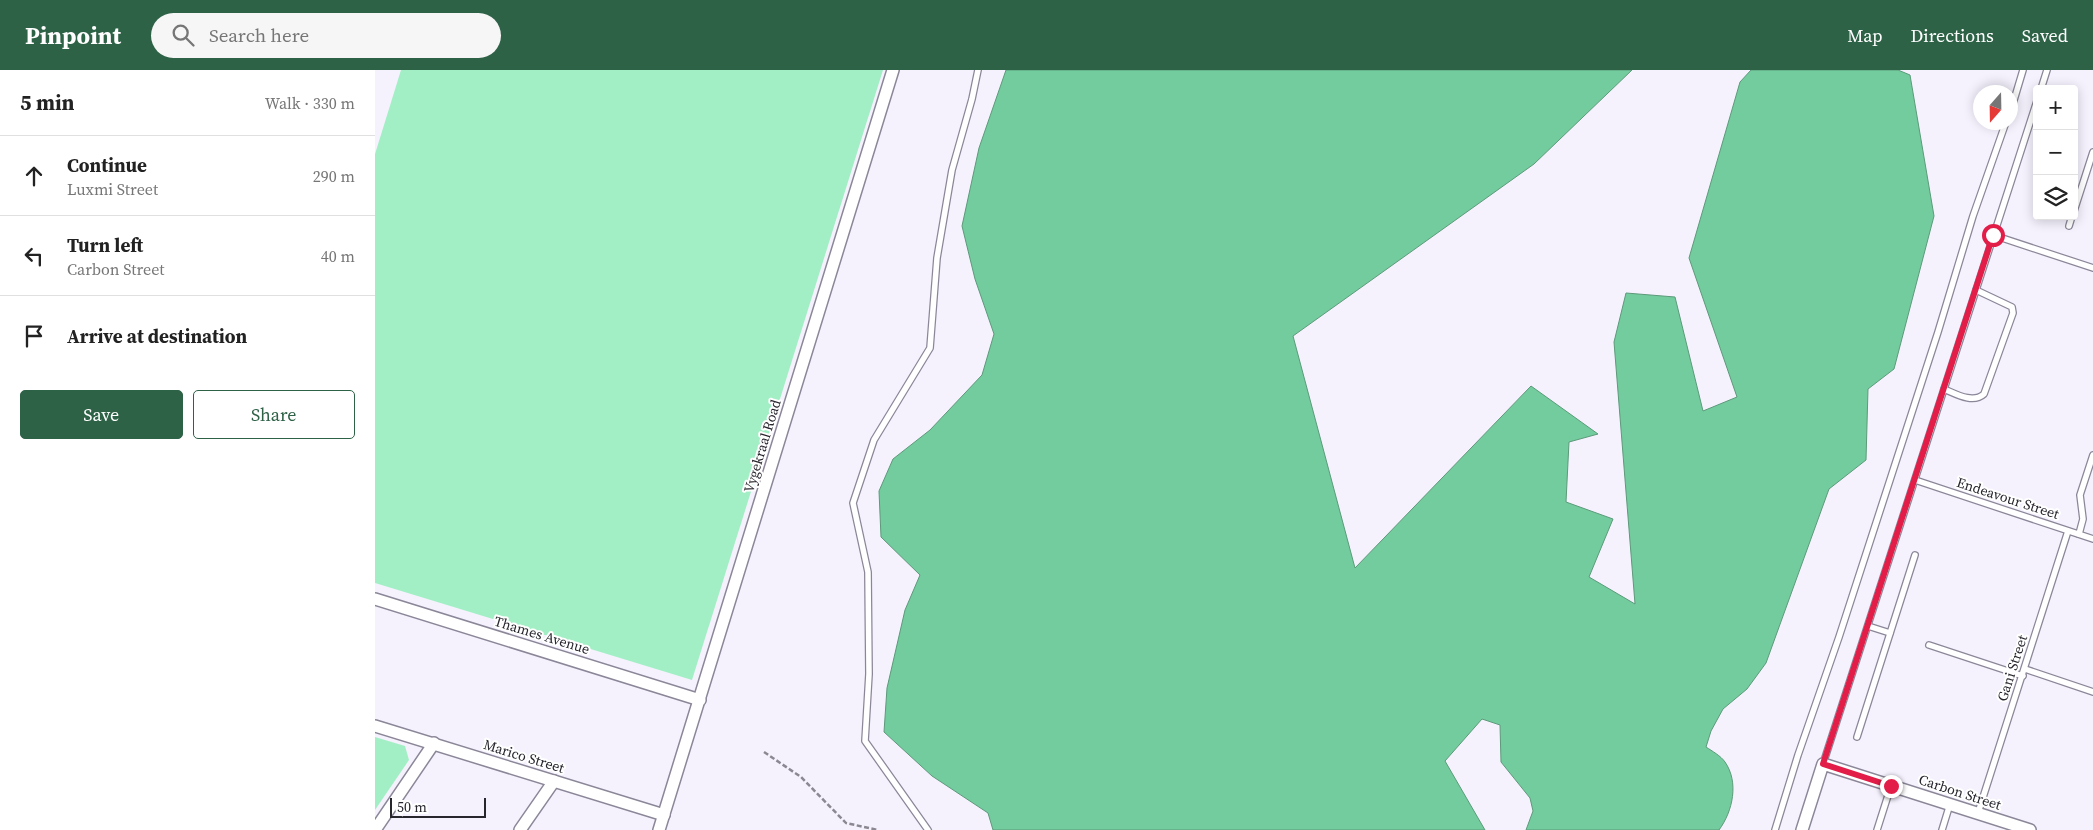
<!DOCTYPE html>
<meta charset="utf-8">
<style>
:root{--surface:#fff;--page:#f6f6f6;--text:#222;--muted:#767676;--line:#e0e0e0;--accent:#2e6247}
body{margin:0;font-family:"Source Serif 4",serif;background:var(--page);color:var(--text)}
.controls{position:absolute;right:15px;top:15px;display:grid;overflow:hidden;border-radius:5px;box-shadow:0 2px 12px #0003}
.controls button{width:45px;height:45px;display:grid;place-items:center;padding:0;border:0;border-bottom:1px solid var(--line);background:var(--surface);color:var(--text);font:25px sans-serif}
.compass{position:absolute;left:1598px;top:15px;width:45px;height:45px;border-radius:50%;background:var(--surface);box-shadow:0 2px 12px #0003;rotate:200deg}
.scale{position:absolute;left:15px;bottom:12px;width:96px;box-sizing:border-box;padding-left:5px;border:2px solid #28262d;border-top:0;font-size:14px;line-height:18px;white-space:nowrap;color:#28262d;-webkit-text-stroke:4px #fff;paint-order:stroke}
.stop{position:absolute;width:15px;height:15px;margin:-11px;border:4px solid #e11d48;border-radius:50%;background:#fff}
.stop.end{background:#e11d48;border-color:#fff;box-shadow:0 1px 5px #0008}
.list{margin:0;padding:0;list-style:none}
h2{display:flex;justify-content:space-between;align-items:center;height:65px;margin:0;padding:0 20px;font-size:21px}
h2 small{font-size:16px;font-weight:400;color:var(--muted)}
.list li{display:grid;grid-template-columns:32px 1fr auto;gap:15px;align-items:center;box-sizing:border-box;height:80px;padding:0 20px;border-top:1px solid var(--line)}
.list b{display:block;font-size:19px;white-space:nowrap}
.list p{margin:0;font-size:16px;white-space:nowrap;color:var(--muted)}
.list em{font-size:16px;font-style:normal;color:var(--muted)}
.actions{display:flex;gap:10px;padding:15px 20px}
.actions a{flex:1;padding:11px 0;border:1px solid var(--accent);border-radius:5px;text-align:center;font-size:18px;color:var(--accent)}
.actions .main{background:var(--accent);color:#fff}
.icon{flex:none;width:28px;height:28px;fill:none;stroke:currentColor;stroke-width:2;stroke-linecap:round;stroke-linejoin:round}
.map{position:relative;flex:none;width:1718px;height:760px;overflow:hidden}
header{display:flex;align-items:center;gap:30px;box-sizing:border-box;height:70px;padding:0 25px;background:var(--accent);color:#fff}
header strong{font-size:24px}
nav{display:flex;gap:28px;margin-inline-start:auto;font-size:18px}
.search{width:350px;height:45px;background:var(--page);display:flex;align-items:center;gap:12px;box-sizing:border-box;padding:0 18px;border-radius:28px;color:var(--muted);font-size:19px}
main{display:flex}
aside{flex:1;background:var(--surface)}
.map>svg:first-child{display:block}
</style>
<header>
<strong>Pinpoint</strong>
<div class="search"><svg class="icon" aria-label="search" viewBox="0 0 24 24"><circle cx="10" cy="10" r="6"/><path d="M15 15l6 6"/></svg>Search here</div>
<nav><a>Map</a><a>Directions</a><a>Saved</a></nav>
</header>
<main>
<aside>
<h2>5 min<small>Walk · 330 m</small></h2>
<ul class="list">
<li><svg class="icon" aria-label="ahead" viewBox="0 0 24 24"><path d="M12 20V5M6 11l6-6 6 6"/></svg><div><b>Continue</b><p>Luxmi Street</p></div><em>290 m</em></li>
<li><svg class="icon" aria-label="left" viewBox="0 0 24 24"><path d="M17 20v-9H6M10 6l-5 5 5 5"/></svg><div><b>Turn left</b><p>Carbon Street</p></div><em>40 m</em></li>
<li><svg class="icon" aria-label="arrive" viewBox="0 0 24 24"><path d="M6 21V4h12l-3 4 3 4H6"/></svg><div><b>Arrive at destination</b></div></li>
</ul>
<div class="actions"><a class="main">Save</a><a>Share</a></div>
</aside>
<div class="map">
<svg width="1718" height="760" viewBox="0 0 1718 760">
<rect width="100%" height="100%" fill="#f5f2fe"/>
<g fill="#a3efc5">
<path d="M26,0H508L317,610L0,513V84Z"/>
<path d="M0,667L30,676L34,690L0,740Z"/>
</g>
<path fill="#73cc9d" stroke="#5c9a7b" d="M631,0H1257L1159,94L918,266L980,498L1156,316L1223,364L1194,372L1191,432L1238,449L1214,507L1260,534L1239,272L1251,223L1300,227L1328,341L1362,327L1314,188L1365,12L1376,0H1523L1535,5L1559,146L1519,299L1493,319L1491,390L1454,419L1391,593L1372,619L1348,639L1336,661L1331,677C1337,681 1346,686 1350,692C1364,712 1358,741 1344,760H1151L1158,741L1155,728L1126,692L1125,655L1107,649L1070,691L1110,760H618L613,743L557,706L509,662L512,618L530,540L545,505L506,467L504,421L518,389L555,360L607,305L619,264L600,209L587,156L604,78Z"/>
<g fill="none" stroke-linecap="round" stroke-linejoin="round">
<g stroke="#8c8798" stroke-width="8">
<g id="lane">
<path d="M1666,19L1672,0"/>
<path d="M1636,40L1648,0"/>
<path d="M1699,141L1718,82"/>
<path d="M1694,156L1697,146"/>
<path d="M1618,165L1718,198"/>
<path d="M1569,319C1581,324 1598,334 1609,324L1638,243L1637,237L1601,220"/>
<path d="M1540,410L1718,469"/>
<path d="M1704,464L1708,449L1705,425L1718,385"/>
<path d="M1493,556L1515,563"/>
<path d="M1554,575L1648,606"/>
<path d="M1650,599L1718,622"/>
<path d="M1482,667L1540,485"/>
<path d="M1448,694L1662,31"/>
<path d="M1603,743L1693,461"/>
<path d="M553,760L490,671L494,604L493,502L478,433L499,370L555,278L562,188L577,100L597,29L603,0"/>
<path d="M1400,760L1423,685L1464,567L1563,262L1598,146L1631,52"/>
<path d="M1502,760L1516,716"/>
<path d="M1567,760L1575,734"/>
</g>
</g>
<g stroke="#8c8798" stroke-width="14">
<g id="street">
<path d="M0,529L325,630"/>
<path d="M0,656L289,745"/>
<path d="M0,760L59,673"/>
<path d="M145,760L179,711"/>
<path d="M284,760L518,0"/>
<path d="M1427,760L1448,694L1655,760"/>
</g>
</g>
<path stroke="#8b8892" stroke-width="2.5" stroke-dasharray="5 2.5" stroke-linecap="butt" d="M389,682L426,707L471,753L503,760"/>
<use href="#lane" stroke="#fff" stroke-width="5.5"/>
<use href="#street" stroke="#fff" stroke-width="11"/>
</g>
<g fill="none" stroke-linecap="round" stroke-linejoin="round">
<path stroke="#e11d48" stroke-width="6" d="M1516,716L1448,694L1618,165"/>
</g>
<g text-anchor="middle" stroke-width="4" stroke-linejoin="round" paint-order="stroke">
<g font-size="14" fill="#28262d" stroke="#fff">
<text transform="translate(387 376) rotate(-73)" y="5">Vygekraal Road</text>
<text transform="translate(1633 428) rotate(18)" y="5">Endeavour Street</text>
<text transform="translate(167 565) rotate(17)" y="5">Thames Avenue</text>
<text transform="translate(1637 598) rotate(-72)" y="5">Gani Street</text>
<text transform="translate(149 686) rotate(17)" y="5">Marico Street</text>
<text transform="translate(1585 722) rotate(18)" y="5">Carbon Street</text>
</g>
</g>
</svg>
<div class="controls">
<button>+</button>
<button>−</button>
<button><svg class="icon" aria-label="layers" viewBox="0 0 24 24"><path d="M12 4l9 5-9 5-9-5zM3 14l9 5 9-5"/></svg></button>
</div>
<svg class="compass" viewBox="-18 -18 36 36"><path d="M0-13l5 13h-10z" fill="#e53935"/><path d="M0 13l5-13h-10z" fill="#767676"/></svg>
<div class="scale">50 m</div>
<div class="stop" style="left:1618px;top:165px"></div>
<div class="stop end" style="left:1516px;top:716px"></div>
</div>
</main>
